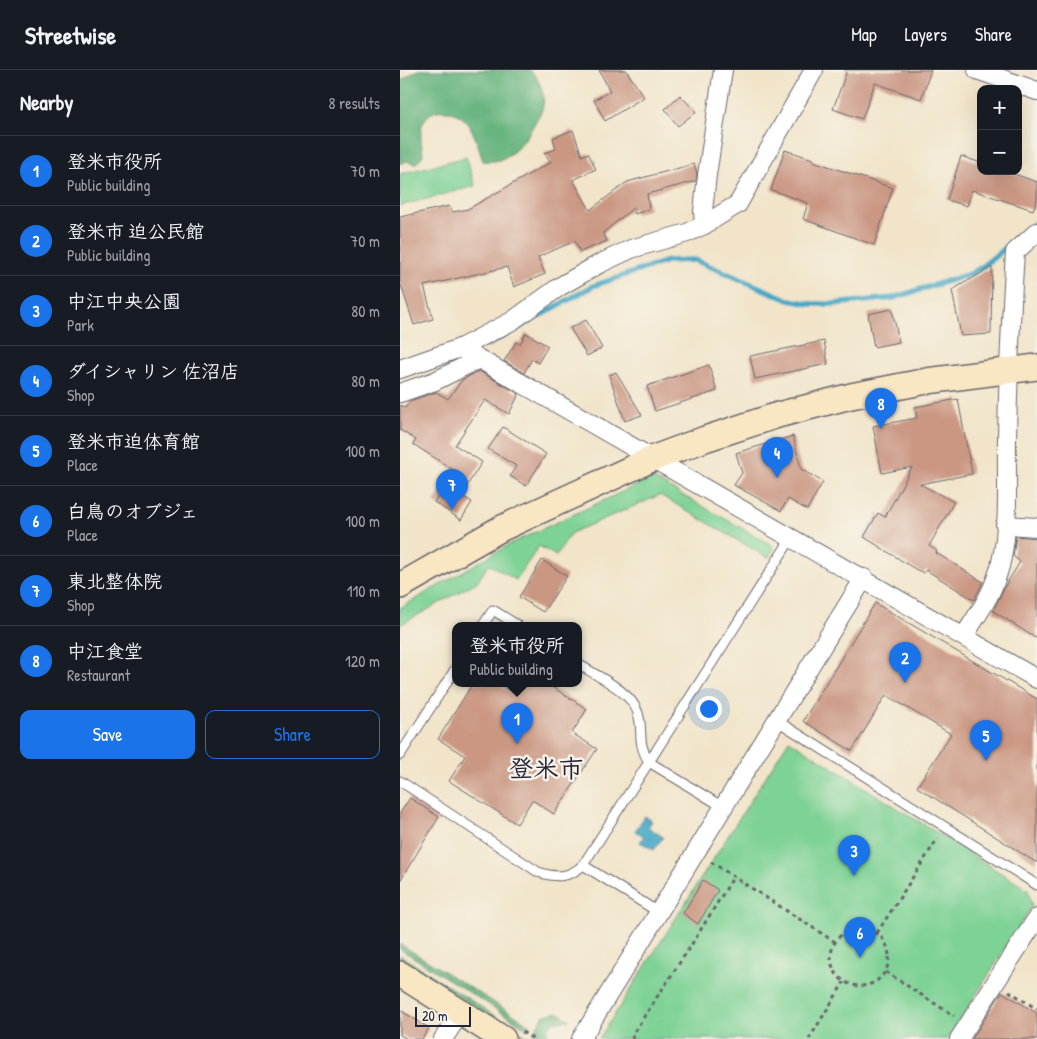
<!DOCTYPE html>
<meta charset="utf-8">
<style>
:root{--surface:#171b24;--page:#20242c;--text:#f1f3f6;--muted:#9ea1a6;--line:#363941;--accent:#1a73e8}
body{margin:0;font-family:"Patrick Hand","Klee One",sans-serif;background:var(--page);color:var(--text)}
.controls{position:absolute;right:15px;top:15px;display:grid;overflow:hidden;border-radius:10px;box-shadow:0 5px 20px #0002}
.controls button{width:45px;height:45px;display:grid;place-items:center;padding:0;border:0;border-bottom:1px solid var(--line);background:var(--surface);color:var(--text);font:25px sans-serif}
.scale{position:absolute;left:15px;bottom:12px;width:56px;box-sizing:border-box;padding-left:5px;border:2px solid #22223b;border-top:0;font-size:14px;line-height:18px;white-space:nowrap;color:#22223b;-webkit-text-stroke:4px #f7f3e8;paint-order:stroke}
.you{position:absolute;left:308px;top:638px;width:18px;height:18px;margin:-12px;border:4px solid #fff;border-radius:50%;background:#1a73e8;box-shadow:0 0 0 8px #1a73e833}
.badge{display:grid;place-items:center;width:32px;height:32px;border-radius:50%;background:var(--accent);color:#fff;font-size:16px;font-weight:700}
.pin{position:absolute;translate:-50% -41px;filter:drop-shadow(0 1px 2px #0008)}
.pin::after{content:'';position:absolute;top:26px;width:18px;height:15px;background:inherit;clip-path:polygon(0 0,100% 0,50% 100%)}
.popup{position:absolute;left:52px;top:552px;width:130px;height:65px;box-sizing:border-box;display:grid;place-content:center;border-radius:10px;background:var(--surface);filter:drop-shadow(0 1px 4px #0005);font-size:16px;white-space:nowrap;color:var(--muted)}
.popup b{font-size:19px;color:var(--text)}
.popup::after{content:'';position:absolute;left:50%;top:100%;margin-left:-10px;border:10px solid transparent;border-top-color:var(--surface)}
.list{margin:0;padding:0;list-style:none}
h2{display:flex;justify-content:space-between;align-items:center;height:65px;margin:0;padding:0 20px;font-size:21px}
h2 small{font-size:16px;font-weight:400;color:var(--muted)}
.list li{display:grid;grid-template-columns:32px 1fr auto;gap:15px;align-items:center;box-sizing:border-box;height:70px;padding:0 20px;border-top:1px solid var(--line)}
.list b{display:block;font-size:19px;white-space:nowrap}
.list p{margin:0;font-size:16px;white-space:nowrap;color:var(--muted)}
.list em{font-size:16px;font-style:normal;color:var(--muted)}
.actions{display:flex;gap:10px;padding:15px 20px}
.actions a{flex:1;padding:11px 0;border:1px solid var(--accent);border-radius:10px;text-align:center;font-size:18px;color:var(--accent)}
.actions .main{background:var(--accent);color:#fff}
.map{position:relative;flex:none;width:637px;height:969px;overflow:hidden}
header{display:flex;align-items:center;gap:30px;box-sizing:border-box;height:70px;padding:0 25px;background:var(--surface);border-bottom:1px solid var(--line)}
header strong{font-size:24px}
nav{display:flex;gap:28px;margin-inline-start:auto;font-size:18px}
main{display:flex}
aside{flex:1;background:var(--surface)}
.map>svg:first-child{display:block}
</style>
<header>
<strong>Streetwise</strong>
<nav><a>Map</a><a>Layers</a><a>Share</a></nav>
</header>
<main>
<aside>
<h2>Nearby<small>8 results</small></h2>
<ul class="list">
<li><span class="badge">1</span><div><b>登米市役所</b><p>Public building</p></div><em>70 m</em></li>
<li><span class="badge">2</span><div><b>登米市 迫公民館</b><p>Public building</p></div><em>70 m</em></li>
<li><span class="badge">3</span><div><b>中江中央公園</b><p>Park</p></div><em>80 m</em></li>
<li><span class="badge">4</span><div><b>ダイシャリン 佐沼店</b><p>Shop</p></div><em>80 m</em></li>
<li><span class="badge">5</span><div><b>登米市迫体育館</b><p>Place</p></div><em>100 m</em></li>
<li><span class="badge">6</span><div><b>白鳥のオブジェ</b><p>Place</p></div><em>100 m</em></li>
<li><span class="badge">7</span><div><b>東北整体院</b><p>Shop</p></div><em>110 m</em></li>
<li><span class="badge">8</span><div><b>中江食堂</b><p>Restaurant</p></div><em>120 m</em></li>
</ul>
<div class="actions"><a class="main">Save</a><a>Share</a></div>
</aside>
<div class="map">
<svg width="637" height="969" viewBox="0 0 637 969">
<rect width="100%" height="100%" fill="#f7f3e8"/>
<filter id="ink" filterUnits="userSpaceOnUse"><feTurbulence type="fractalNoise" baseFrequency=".02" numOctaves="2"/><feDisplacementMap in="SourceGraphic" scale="10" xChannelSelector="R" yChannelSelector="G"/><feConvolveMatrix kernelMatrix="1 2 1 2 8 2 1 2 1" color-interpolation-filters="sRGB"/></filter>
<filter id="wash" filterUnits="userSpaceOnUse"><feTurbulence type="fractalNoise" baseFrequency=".0096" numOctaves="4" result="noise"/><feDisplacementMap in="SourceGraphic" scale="20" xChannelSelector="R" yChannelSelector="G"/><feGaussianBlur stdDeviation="1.12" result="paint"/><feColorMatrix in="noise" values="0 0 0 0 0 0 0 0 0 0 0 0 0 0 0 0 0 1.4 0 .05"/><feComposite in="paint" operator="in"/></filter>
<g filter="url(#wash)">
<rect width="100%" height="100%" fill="#f1e4c9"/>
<g fill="#7ed295" stroke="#507a68">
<path d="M66,87L75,116L0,136V104Z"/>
<path d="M252,408L372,475L374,479L368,488L260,425L171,463L156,486L139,476L116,510L89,494L77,512L0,555V538L112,473Z"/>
<path d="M389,670L628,820L632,836L548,969H199Z"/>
</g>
<g fill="#66b47e" stroke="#446b5c">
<path d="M18,0H130C139,8 145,23 143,35C143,40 139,45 137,49C126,70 110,95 83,91C79,80 74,60 67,52C56,40 34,34 24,51C18,60 22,75 23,85L16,94L6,91L0,94V11Z"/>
<path d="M0,874L130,955L128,959L0,879Z"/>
<path d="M0,885L131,969H124L0,890Z"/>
<path d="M158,942L170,950L153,952L147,961L149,969H142L133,963L144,945Z"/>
</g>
<path fill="#46a8c6" stroke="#346580" d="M245,746L252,751L248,757L263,767L254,780L240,772L244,766L235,761Z"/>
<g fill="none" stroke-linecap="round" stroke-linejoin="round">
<path stroke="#46a8c6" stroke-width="5.5" d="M87,275L193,216L267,191L295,190L389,230L411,234H433L493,228L570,204L583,196L637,152"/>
</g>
<g id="blocks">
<g fill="#ca9783">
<path d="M199,0H226L244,27L205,51L194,30L210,21Z"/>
<path d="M445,0H531L521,29L475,13L462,49L433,39L446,3Z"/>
<path d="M280,25L296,42L278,56L265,39Z"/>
<path d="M173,60L182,86L188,83L196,99L173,110L190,140L227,112L294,94L297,103L296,111L247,124L249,139L235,144L234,137L203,163L207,171L180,182L175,171L138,187L145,204L114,217L107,197L24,216L33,249L14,255L0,212V147L49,136L53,142L68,139L151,92L144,83L156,79L153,68Z"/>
<path d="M385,80L413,89V91L493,118L474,175L403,149L408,133L371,120Z"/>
<path d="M561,86L581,93V101H606L637,112V130L633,140L572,120L567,136L547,130Z"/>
<path d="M592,197L591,264L561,266L552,220Z"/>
<path d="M492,239L499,272L474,277L468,244Z"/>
<path d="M186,250L202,278L187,286L170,258Z"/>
<path d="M126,263L148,276L138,293L132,289L124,303L104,291L116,272L120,274Z"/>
<path d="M424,271L428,294L355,309L350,286Z"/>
<path d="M309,295L317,321L255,341L247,316Z"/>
<path d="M79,301L119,324L109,344L85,330L55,375L82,392L61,425L72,432L61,450L34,432L55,401L13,374L16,370L0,360V335L5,338L10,331L36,322L48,329L62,310Z"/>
<path d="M216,302L242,345L225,351L209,305Z"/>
<path d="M558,329L572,404L520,414L554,432L529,476L537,481L536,483L583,512L574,530L526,500L524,503L515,499L464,467L478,443L485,447L512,397L482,403L473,356L517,348L515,337Z"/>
<path d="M103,357L146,384L126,416L110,406L116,396L88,379Z"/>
<path d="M393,366L401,399L423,412L407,440L388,429L381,441L334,415L342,403L336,383Z"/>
<path d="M616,466L637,468V569L593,541L605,516L620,492L613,486Z"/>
<path d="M142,490L167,506L143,542L119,527Z"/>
<path d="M475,533L637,629V793L517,717L551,664L486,625L452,681L403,651Z"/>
<path d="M73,613H96L109,621L114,613H146L187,639L172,663L197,679L154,744L132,730L117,754L49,711L65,686L38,669Z"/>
<path d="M10,728L39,747L0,811V743Z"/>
<path d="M303,810L318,820L298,854L283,843Z"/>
<path d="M602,922L637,943V969H572Z"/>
<path d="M0,940L29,958L22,969H7L0,965Z"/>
</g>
</g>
</g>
<g filter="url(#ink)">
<use href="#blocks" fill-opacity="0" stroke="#6a666d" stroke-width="1"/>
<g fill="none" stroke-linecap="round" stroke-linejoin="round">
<g stroke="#6a666d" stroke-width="11">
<g id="lane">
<path d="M83,555L93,540L117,555"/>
<path d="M178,594C197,606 231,621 238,643C244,663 236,671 249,692L183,795L258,842"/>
<path d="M376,650L637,815"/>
<path d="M0,685L56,598"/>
<path d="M0,711L138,802C156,808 169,808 183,795"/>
<path d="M323,737L249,692L392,467"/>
</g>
</g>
<g stroke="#6a666d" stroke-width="20">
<g id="street">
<path d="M577,0L637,21"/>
<path d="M304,155L338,134L414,0"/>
<path d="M60,278L112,251L159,217L199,194L231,179L287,163L304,155L303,141L307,105L323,0"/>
<path d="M0,299L60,278L637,609"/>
<path d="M0,323L35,311L79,289"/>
<path d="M605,455L637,457"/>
<path d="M564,566C576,547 590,528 597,506C611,467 606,411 607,369C608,307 611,245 615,182L637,162"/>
<path d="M43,969L61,942"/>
<path d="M181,969L464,508"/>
<path d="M559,969L637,848"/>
</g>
</g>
<g stroke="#6a666d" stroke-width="28">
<g id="secondary">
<path d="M0,516L100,459L254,388L305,369L378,345L451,326L527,311L637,297"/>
<path d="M0,904L103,969"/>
</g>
</g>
<g stroke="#6a666d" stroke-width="3" stroke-dasharray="4 4" stroke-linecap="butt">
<path d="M311,792L435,872"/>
<circle cx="460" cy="887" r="29"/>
<path d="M477,863L538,768"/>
<path d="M486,902L554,946"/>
<path d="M609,921L637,939"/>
<path d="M122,962L134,969"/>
<path d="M232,969L234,962L290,877L334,806"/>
<path d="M409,969L444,912"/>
</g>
<use href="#lane" stroke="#fff" stroke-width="9"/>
<use href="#street" stroke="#fff" stroke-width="18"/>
<use href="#secondary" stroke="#f9e7c3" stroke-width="25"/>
</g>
</g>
<g text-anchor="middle" stroke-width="5" stroke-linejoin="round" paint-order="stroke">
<g font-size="25" font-weight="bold" fill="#22223b" stroke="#f7f3e8">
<text x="146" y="707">登米市</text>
</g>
</g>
</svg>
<div class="controls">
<button>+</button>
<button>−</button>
</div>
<div class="scale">20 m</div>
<div class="you"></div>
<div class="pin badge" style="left:117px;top:674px">1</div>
<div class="popup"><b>登米市役所</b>Public building</div>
<div class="pin badge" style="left:505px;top:613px">2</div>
<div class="pin badge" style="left:454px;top:806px">3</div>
<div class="pin badge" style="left:377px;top:408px">4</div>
<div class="pin badge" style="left:586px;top:691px">5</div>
<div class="pin badge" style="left:460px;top:888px">6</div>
<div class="pin badge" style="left:52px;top:440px">7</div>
<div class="pin badge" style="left:481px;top:359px">8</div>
</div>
</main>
